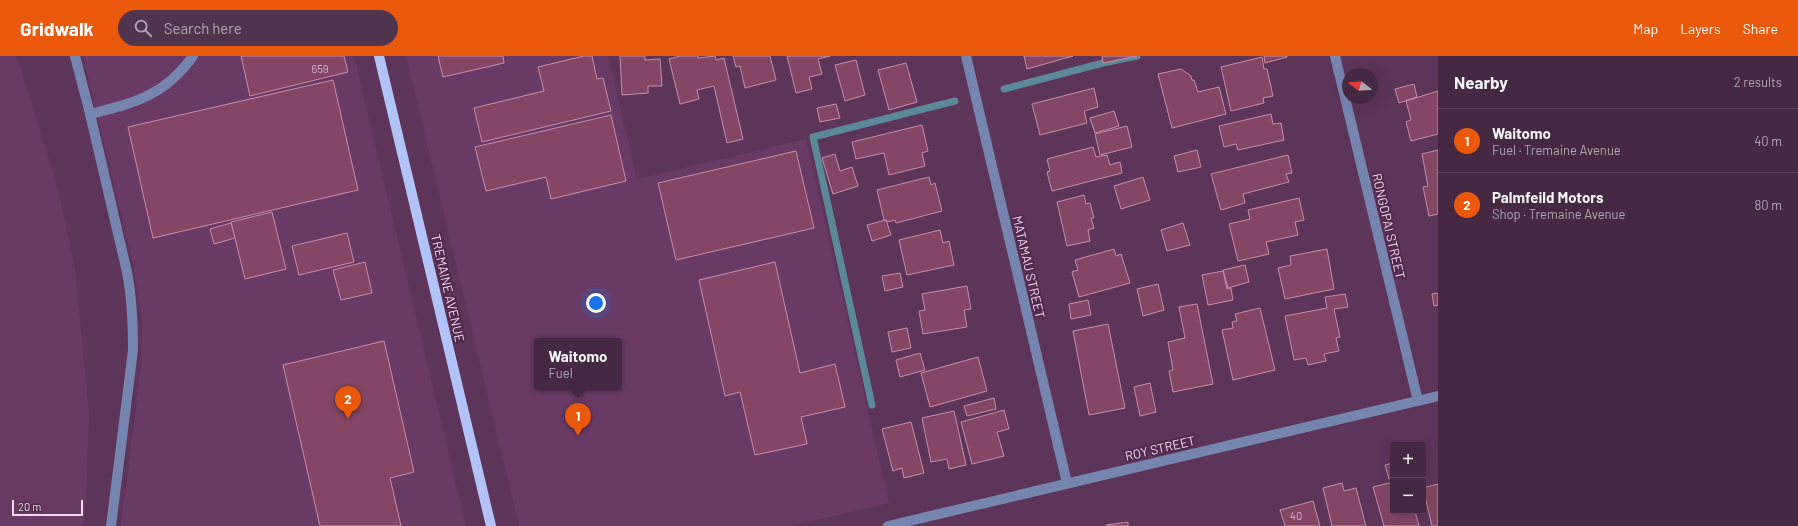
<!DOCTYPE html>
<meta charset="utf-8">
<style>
:root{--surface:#452842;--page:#4f344d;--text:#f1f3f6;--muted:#b0a6b2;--line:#5d445b;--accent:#ea580c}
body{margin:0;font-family:Barlow,sans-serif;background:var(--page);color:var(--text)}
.controls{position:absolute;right:12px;bottom:12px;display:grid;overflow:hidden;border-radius:4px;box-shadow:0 4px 16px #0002}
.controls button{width:36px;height:36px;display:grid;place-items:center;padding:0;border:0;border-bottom:1px solid var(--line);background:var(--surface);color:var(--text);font:20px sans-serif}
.compass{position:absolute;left:1342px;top:12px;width:36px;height:36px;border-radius:50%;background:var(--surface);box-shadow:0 4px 16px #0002;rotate:287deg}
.scale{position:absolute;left:12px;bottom:10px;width:71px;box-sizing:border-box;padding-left:4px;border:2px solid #f1d8ed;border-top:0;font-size:11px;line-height:14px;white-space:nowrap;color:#f1d8ed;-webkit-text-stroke:3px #512a4d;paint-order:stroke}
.you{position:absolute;left:596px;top:247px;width:14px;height:14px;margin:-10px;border:3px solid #fff;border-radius:50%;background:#1a73e8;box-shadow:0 0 0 6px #1a73e833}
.badge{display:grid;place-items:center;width:26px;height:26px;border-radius:50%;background:var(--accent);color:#fff;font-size:13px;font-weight:700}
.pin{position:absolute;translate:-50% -33px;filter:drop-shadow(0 1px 2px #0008)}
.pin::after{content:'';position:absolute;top:21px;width:14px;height:12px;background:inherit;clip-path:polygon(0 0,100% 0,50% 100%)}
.popup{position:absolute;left:534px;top:282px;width:88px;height:52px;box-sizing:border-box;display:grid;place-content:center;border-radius:4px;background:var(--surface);filter:drop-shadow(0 1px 3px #0005);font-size:13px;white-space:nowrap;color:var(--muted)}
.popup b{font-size:15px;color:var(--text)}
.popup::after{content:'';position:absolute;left:50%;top:100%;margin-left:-8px;border:8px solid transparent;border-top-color:var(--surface)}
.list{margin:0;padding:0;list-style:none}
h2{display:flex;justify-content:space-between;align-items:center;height:52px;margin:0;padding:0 16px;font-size:17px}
h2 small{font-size:13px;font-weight:400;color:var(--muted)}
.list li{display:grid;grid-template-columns:26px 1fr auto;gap:12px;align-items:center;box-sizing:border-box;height:64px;padding:0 16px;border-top:1px solid var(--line)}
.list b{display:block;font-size:15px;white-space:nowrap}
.list p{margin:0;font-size:13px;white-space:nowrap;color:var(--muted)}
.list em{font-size:13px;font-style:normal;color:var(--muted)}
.icon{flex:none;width:22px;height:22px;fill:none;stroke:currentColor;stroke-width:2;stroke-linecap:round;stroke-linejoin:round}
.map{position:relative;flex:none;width:1438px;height:470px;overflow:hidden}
header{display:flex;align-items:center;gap:24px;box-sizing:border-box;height:56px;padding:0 20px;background:var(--accent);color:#fff}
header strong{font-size:19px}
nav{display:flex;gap:22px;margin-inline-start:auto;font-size:14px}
.search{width:280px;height:36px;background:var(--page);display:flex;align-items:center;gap:10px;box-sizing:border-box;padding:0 14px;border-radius:22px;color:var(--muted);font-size:15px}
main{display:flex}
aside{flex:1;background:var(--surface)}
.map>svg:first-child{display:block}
</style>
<header>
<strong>Gridwalk</strong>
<div class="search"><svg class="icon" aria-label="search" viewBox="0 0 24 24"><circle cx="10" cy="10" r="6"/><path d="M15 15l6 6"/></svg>Search here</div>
<nav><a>Map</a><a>Layers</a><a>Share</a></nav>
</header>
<main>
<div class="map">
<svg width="1438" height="470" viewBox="0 0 1438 470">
<rect width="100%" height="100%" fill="#5c3558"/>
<g fill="#693b64" fill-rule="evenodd">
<path d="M0,0H16L21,12L59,137L75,213L89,357L86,442L83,470H0Z"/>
<path d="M83,0H354L466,470H121L141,311L142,262L133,208Z"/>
<path d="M406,0H608L637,123L806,83L889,447L792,470H519ZM537,285H619V331H537Z"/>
</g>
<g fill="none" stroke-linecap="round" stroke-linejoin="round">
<g stroke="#5b8998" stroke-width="7">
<path d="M1004,33L1103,7L1137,0"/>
<path d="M872,349L813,81L955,45"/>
</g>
</g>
<g fill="#834664" stroke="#c88ea8">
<path d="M241,0H344L348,16L250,40Z"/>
<path d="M438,0H503L504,7L443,21Z"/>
<path d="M584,0H592L597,23L603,22L611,55L482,86L474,52L544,35L538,11Z"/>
<path d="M620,0H645V4L660,3L662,30H648V37L622,39Z"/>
<path d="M680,0H698V2L715,0L716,4L724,2L743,83L727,87L714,30L697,34L699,43L680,48L669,3Z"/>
<path d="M733,0H770L776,24L745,32L740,10L736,11Z"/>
<path d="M787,0H830L818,3L822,18L809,21L812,33L796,37Z"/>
<path d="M1024,0H1073L1027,13Z"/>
<path d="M1102,0H1137L1103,7Z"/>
<path d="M1264,0H1287V1L1265,7Z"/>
<path d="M1262,1L1264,13H1267L1273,40L1263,42L1264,47L1231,55L1221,11Z"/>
<path d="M856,4L865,39L845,45L835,9Z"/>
<path d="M906,7L917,46L889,54L878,14Z"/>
<path d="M1181,13L1191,20L1192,24H1194L1198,36L1219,31L1226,58L1172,72L1158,18Z"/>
<path d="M333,24L358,134L153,182L128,71Z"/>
<path d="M1414,28L1417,41L1399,47L1395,33Z"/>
<path d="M1094,32L1098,51L1084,55L1087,67L1040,79L1032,48Z"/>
<path d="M1438,35V78L1411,85L1406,66L1411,64L1406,45Z"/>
<path d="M836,48L840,62L820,66L817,52Z"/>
<path d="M1114,55L1119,70L1095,77L1090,62Z"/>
<path d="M1271,58L1273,68L1281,67L1284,84L1238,94L1236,88L1224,91L1219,70Z"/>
<path d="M611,59L626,125L551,143L546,121L486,135L475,91Z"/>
<path d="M922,69L928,95L922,97L925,110L889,119L884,97L856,103L852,86Z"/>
<path d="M1127,70L1132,91L1100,99L1095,78Z"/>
<path d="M1093,91L1096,101L1107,99L1110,109L1120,106L1122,117L1052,135L1047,116L1050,115L1047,103Z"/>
<path d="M1197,94L1201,111L1178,116L1174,100Z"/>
<path d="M1438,94V158L1429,160L1423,131L1428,130L1422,98Z"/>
<path d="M796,95L814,172L676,204L658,127Z"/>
<path d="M835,98L840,115L852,111L858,130L833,138L822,102Z"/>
<path d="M1288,99L1292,117L1286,118L1289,126L1243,138L1245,147L1221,154L1211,118Z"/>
<path d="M929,121L931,129L935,127L942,155L896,167L895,164L887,166L886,164H884L877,134Z"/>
<path d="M1143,121L1150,144L1121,153L1114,130Z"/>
<path d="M1084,139L1086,148L1090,147L1094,162H1091L1094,172L1088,174L1090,185L1067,190L1057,146Z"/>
<path d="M1299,142L1304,164L1295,166L1298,179L1266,186L1269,198L1238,205L1229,168L1250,163L1248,154Z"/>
<path d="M272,156L286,213L245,223L231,166Z"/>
<path d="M886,164L891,179L872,185L867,169Z"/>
<path d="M231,167L235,182L214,188L210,173Z"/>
<path d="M1183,167L1190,189L1167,195L1161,174Z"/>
<path d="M940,174L943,187L949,185L954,209L907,219L899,184Z"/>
<path d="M347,177L354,206L299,219L292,190Z"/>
<path d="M1114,193L1116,200L1121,198L1130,227L1079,241L1072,216L1078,214L1075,204Z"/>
<path d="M1327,193L1334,233L1285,243L1278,212L1291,209L1290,200Z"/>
<path d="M365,206L372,237L341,244L333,214Z"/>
<path d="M775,206L800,317L835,308L845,351L801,361L807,388L755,399L740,336L725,340L699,224Z"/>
<path d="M1245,209L1249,226L1228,232L1223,214Z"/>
<path d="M1223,215L1227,233L1231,232L1233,244L1208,249L1202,219Z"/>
<path d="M900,217L903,231L885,235L882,220Z"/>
<path d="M1158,228L1164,254L1143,260L1137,233Z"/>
<path d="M967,230L971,253L964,254L967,271L923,278L919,255L925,254L922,238Z"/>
<path d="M1438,237V249L1434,250L1432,238Z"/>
<path d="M1345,238L1348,251L1334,253L1340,281L1336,282L1339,295L1324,298L1326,305L1308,309L1306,302L1294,304L1285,260L1327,252L1325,241Z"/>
<path d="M1088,244L1091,259L1071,263L1069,248Z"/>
<path d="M1197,248L1213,328L1173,336L1169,315L1173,314L1168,286L1185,282L1179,251Z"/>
<path d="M1260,252L1275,314L1233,324L1222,274L1233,272L1232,266L1237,265L1235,258Z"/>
<path d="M1108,268L1125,352L1089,359L1073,275Z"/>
<path d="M907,272L911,292L892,296L888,276Z"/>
<path d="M384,285L414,416L390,422L401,470H320L283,309Z"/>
<path d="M920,297L925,314L900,321L896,304Z"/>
<path d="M978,301L987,335L930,351L921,317Z"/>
<path d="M1150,327L1156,356L1140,360L1134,331Z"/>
<path d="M994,342L996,353L967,360L964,350Z"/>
<path d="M1004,354L1009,373L997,376L1004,400L972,408L961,366Z"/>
<path d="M954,355L966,409L949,413L947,403L931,406L922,362Z"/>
<path d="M911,366L924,417L904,422L902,412L893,415L882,373Z"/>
<path d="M1393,407V422L1389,423L1385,409Z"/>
<path d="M1393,426V455H1415L1419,470H1384L1373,431Z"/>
<path d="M1342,427L1344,435L1356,432L1366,470H1332L1323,432Z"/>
<path d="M1438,428V470H1432L1423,432Z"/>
<path d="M1313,445L1320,470H1285L1280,454Z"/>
<path d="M1128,466V470H1106V469Z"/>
</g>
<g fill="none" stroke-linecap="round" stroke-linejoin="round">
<g stroke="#7684b0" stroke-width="10">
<path d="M75,0L90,58C134,47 165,40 193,0"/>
<path d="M966,0L1067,427"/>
<path d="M1335,0L1418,345"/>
<path d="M90,58L127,216C132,242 133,268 133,294L111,470"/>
<path d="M888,470L1438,340"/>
</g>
<path stroke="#b2c3f9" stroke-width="10" d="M379,0L491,470"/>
</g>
<g text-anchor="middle" stroke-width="4" stroke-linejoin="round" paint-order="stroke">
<g font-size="11" fill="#d6b4cb">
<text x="320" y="17">659</text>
<text x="1296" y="464">40</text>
</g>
<g font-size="13" fill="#f1d8ed" stroke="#512a4d">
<text transform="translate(1389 170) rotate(77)" y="5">RONGOPAI STREET</text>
<text transform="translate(1029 211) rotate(77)" y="5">MATAMAU STREET</text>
<text transform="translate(448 232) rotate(77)" y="5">TREMAINE AVENUE</text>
<text transform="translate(1160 392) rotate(-13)" y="5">ROY STREET</text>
</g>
</g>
</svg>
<div class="controls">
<button>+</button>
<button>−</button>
</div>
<svg class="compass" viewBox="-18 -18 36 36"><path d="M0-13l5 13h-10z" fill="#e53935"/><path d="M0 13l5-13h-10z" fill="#b0a6b2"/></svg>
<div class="scale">20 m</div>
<div class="you"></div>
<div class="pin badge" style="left:578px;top:380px">1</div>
<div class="popup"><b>Waitomo</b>Fuel</div>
<div class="pin badge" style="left:348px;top:363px">2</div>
</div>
<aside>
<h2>Nearby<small>2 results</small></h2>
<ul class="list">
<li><span class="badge">1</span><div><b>Waitomo</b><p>Fuel · Tremaine Avenue</p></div><em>40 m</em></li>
<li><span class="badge">2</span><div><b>Palmfeild Motors</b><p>Shop · Tremaine Avenue</p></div><em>80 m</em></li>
</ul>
</aside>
</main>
